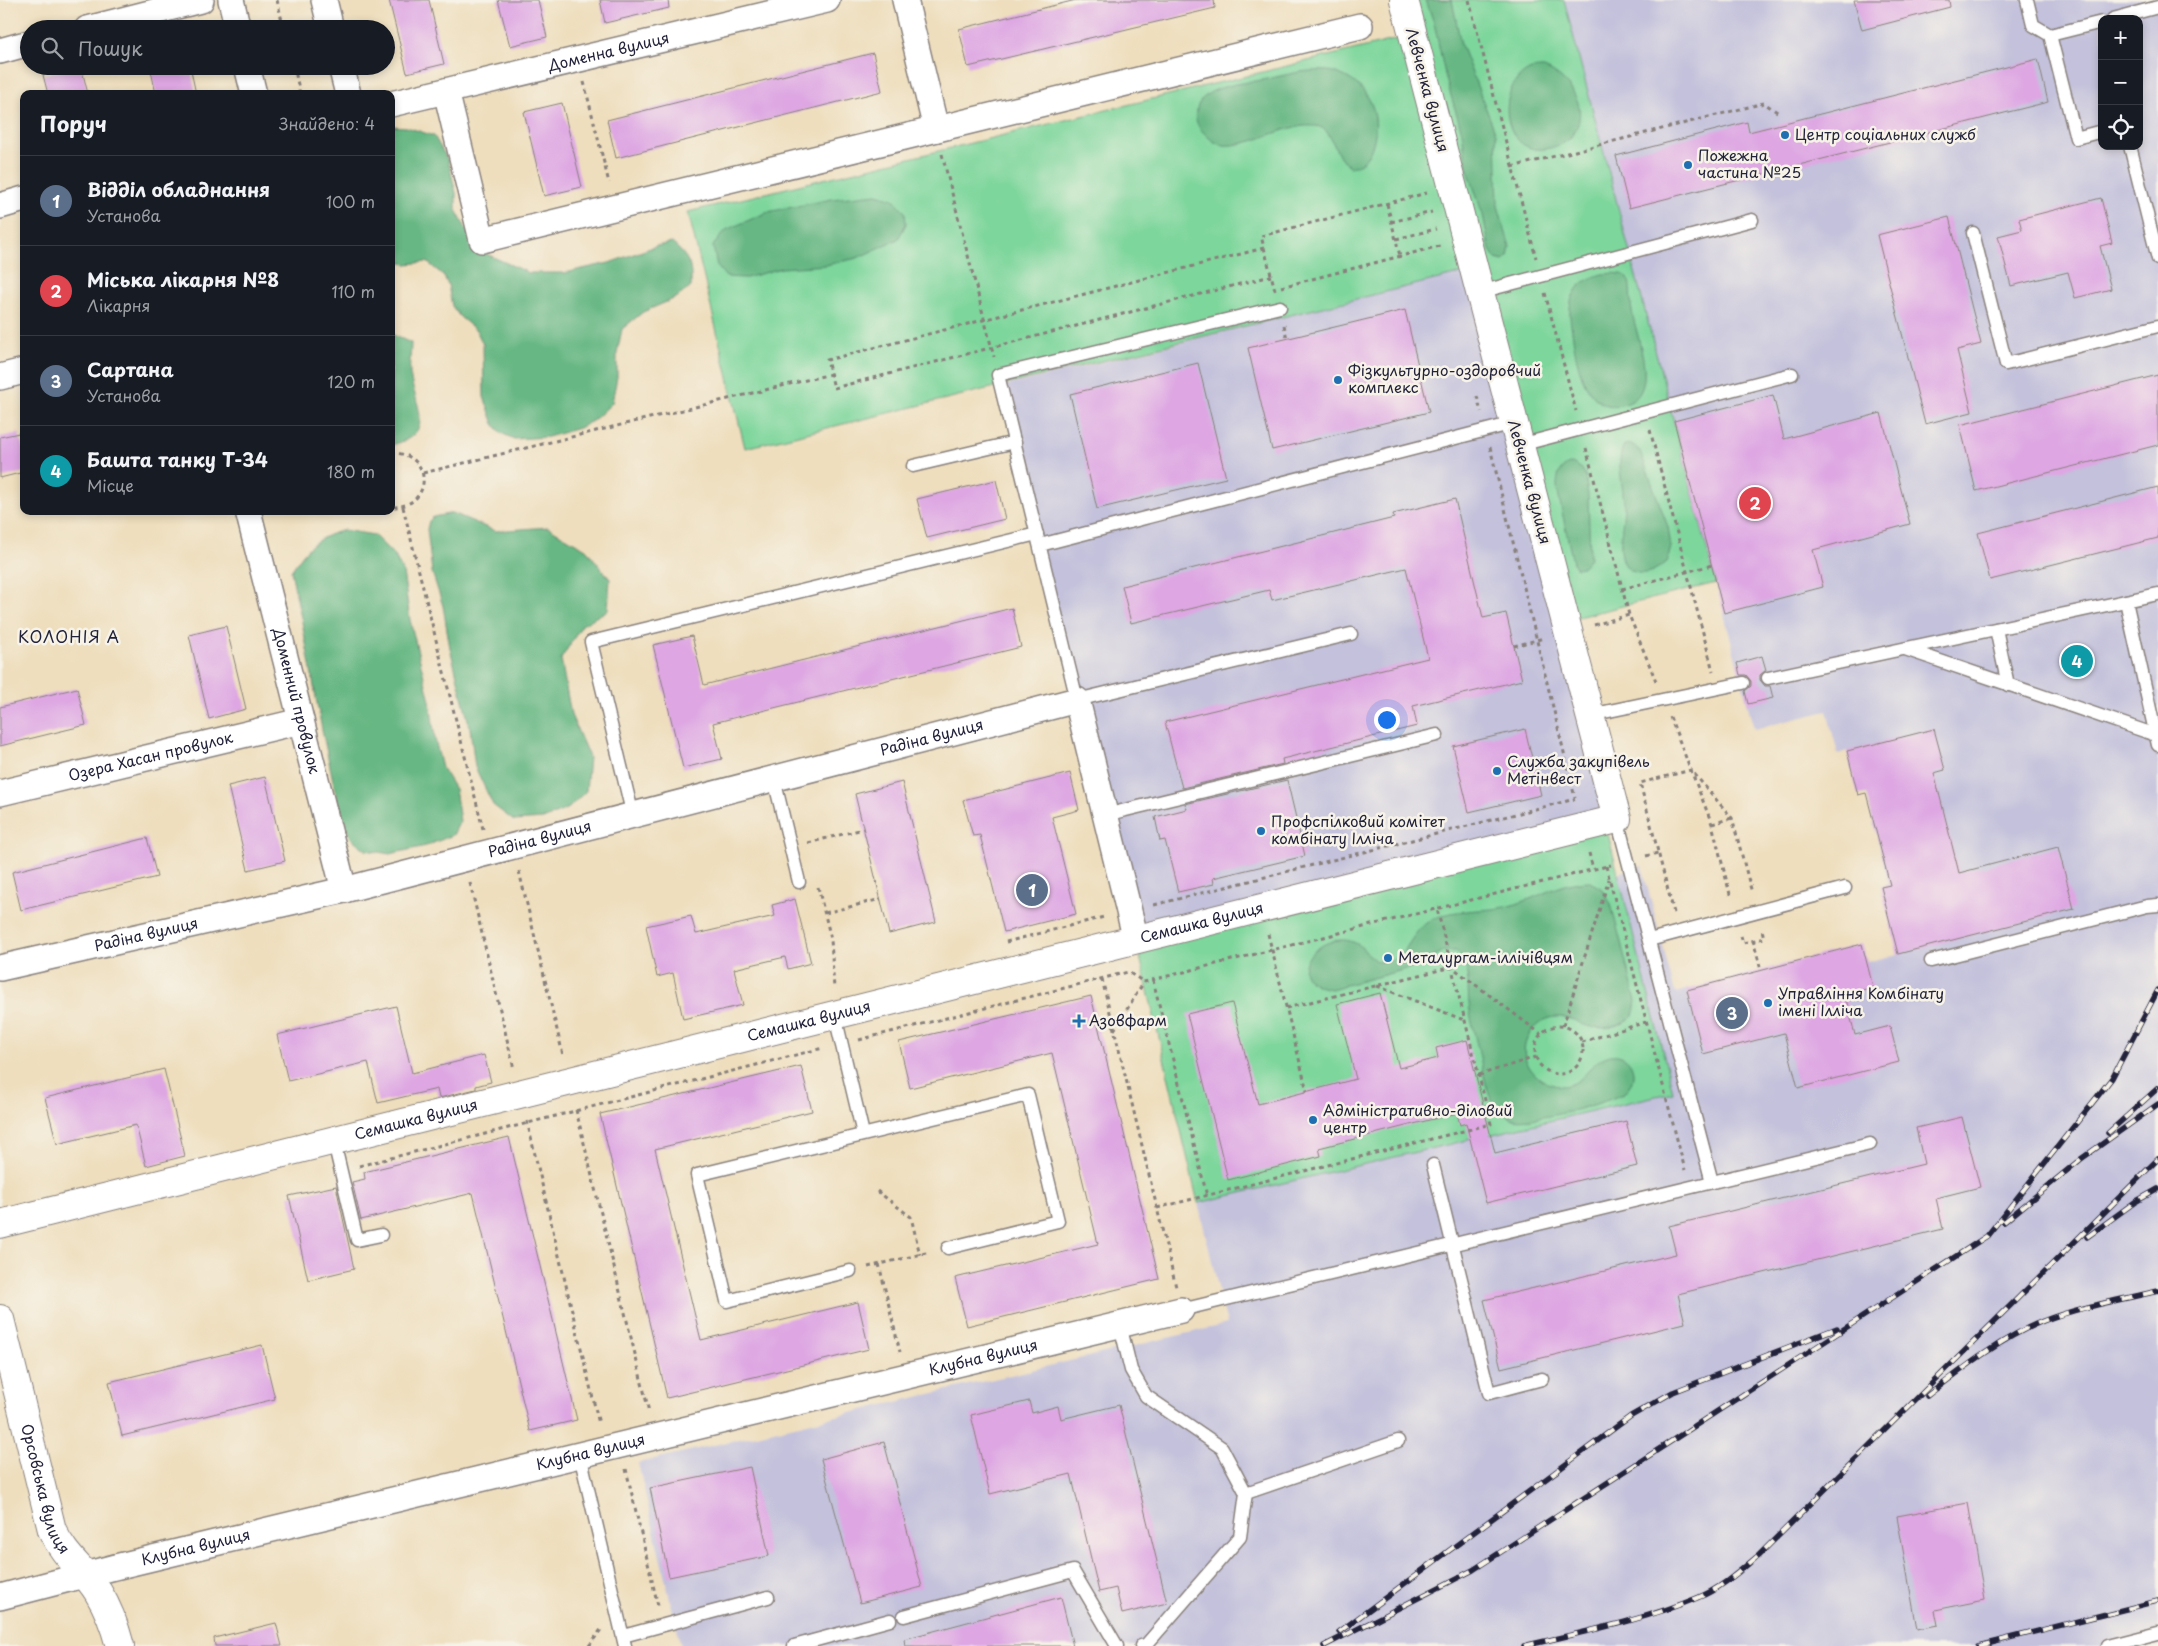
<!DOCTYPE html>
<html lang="uk">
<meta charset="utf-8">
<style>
:root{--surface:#171b24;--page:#20242c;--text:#f1f3f6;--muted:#9ea1a6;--line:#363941;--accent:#1f6fb2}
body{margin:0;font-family:"Playpen Sans",sans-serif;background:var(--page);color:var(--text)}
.controls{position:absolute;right:15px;top:15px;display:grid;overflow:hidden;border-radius:10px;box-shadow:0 2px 8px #0003}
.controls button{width:45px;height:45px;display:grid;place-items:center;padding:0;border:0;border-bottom:1px solid var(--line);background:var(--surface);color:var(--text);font:25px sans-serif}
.you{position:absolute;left:1386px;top:719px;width:18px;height:18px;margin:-12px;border:4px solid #fff;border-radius:50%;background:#1a73e8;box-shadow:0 0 0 8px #1a73e833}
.badge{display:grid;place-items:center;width:32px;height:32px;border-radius:50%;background:var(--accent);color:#fff;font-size:16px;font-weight:700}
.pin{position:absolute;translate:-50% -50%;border:2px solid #fff;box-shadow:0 1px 5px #0006}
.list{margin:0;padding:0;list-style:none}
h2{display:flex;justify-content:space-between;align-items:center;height:65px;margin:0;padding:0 20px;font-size:21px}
h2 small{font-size:16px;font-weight:400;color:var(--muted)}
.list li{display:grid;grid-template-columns:32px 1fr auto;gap:15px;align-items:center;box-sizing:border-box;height:90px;padding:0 20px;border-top:1px solid var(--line)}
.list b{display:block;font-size:19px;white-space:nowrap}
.list p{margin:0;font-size:16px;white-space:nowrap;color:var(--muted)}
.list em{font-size:16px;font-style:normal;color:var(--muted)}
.icon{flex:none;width:28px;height:28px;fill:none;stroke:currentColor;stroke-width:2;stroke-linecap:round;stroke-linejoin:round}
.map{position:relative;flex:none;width:2158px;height:1646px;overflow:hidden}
.search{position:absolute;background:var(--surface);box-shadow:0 2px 8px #0003;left:20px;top:20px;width:375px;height:55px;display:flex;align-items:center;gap:12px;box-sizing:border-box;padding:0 18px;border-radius:28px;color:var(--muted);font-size:19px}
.panel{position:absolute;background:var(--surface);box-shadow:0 2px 8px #0003;left:20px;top:90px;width:375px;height:425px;border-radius:10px}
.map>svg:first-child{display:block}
</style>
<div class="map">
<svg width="2158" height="1646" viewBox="0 0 2158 1646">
<rect width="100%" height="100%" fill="#f7f3e8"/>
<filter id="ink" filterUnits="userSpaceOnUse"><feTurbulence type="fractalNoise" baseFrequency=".02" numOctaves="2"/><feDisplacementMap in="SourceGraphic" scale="10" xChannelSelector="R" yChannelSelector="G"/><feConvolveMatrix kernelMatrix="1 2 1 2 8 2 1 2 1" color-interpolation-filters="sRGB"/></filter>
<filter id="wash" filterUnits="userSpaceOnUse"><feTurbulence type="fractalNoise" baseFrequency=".0096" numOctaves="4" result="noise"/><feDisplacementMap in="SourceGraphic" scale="20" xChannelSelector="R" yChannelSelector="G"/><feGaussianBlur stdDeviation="1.12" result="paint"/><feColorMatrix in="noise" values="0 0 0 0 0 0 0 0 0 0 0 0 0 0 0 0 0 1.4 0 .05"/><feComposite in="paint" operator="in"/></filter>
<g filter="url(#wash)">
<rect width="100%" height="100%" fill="#eedebd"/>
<g fill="#c3c1db" fill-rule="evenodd">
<path d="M1564,0H2158V1646H681L638,1463L1227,1324L1198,1203L1673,1092L1617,873L1642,866L1675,993L1862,944L1867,962L1898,954L1881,887L1889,884L1866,794L1858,795L1847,751L1838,754L1827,711L1754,729ZM2102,19H2139V146H2102Z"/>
<path d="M1467,272L1610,821L1136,940L1001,387Z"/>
</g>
<g fill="#7dd69b" stroke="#507c6b">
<path d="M1413,0H1564L1716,583L1574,618Z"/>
<path d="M1406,37L1467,272L745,448L688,212Z"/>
<path d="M1605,822L1673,1092L1198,1203L1136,940Z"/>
</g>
<g fill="#66b783" stroke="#446c5f">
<path d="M1426,0H1452L1461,45L1496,134L1498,206L1510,247L1508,257L1503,261L1496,259L1490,250L1483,215L1467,167L1462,132L1446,79L1434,23Z"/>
<path d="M1544,68C1571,79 1593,111 1570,138C1566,143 1557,146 1550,148C1504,160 1492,89 1529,70C1533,68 1539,68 1544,68Z"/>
<path d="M1310,71C1317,71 1327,70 1333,72C1367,82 1382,111 1373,144C1369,157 1364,164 1350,167C1333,155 1334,134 1322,128C1317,125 1310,126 1304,126C1277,128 1250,147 1223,145C1215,144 1209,138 1204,133C1198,127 1195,120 1196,113C1199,85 1241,84 1262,80C1278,77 1294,72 1310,71Z"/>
<path d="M391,126L407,127L434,136L448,160L456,193V210L469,234L482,252L529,273H564L609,263L656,246L672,243C689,258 692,264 691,287L676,298L643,312L622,329L617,353V377L612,403L594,420L579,428L548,437L514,439L501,433L494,424L484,397L483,344L476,330L460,317L452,306L448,285L443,275L427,262L407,264L391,261Z"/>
<path d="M877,194L894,199L905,212L906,224L898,239L857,258L826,265L781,268L746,278L726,277L717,266L713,246L726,230L768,212L832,199Z"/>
<path d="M1602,274C1609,274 1623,271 1628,278C1631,283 1630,304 1632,311C1636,337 1663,397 1621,405C1586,413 1576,363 1573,337C1571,324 1567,308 1573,296C1578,283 1590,278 1602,274Z"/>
<path d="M391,334L411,343C411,353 409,364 410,374C415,406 438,434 391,445Z"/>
<path d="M1632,444L1640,451L1668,527L1671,547L1667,562C1656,570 1645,577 1632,571C1613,562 1624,522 1624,506C1624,487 1615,462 1624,445Z"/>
<path d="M1572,463L1582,469L1585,474L1588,495L1590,558L1582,567L1577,568L1573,563L1557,488C1557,476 1559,467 1572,463Z"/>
<path d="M453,513L495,531L548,527L586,549L610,579L608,610L582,625L561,659L571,715L589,757L586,791L569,808L543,819L514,821L493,805L475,767L470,728L450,648L443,606L432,572L427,529L429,521L433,517Z"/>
<path d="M343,530L374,535L395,556L403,572L410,620L430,701L435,739L442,768L455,789L460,821L453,835L426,846L390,854L366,850L351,838L337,799L322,730L302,622L291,571C308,546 313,540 343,530Z"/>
<path d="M1588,881L1601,888L1611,904L1636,1001C1635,1005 1635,1012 1633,1015C1624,1028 1601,1030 1587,1026C1581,1024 1576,1020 1570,1019C1551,1013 1536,1021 1527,1039C1515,1063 1545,1092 1569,1085C1584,1081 1589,1066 1601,1059C1625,1044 1644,1072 1626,1091C1615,1102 1529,1124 1514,1119C1505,1116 1496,1107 1492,1099C1486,1089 1485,1078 1482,1067C1478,1046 1471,1025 1469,1003C1467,984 1471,965 1456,951H1444L1414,967L1331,989C1272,979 1325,925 1357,944C1364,948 1370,957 1377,962C1410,964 1406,932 1433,919C1455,908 1482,912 1505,907C1534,901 1558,882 1588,881Z"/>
</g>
<g id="blocks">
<g fill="#dea7e3">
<path d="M389,0H429L444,64L407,73Z"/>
<path d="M498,0H538L547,37L510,46Z"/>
<path d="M600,0H668L669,8L605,23Z"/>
<path d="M1076,0H1214L1215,8L968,67L959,29Z"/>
<path d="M1854,0H1949L1950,7L1862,30Z"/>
<path d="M873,53L882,91L616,158L607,120Z"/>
<path d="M2038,59L2048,102L1629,208L1616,156L1747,122L1749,132Z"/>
<path d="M81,66L88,94H48L43,75Z"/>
<path d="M150,66H190L196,94H156Z"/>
<path d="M562,103L582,187L544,196L524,112Z"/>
<path d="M2101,198L2112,243L2100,246L2111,289L2075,298L2068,272L2011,286L1998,236L2022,230L2019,219Z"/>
<path d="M1949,217L1981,344L1957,350L1972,412L1925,424L1877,235Z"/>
<path d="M1405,310L1429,412L1272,450L1248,348Z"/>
<path d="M1198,363L1226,478L1097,509L1070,394Z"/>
<path d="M2158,375V445L1976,491L1960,425Z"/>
<path d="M1773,395L1784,439L1881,413L1910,524L1813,550L1823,587L1724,613L1674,421Z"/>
<path d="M19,433L24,452V472L0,478V437Z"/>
<path d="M996,480L1005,519L927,538L917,499Z"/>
<path d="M2158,487V538L1990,580L1978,533Z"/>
<path d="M1455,499L1483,618L1506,613L1522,680L1413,706L1417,726L1282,759L1283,764L1182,788L1165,722L1428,658L1406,568L1272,600L1269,590L1131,623L1122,586L1394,518L1393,514Z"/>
<path d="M1012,608L1021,647L713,723L722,759L683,768L653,645L692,636L704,685Z"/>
<path d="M226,626L246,709L209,719L189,635Z"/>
<path d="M1762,656L1766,670L1760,675V680L1765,686H1770L1773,698L1748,704L1745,691L1751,686V681L1746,675H1740L1737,663Z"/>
<path d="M77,688L86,725L0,746V707Z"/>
<path d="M1525,729L1541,795L1469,812L1453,746Z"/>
<path d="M1934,729L1945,770L1934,773L1959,873L2058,847L2074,909L1898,954L1881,887L1890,885L1866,793L1858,795L1847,751Z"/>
<path d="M1070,773L1079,810L1052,817L1076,914L1004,932L980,835L973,836L963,800Z"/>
<path d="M265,777L285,861L248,870L228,786Z"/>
<path d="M1287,780L1305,856L1213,878L1214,884L1178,892L1165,840L1160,841L1155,817L1187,809L1185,804Z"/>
<path d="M902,782L936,922L889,934L855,794Z"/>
<path d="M147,838L157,877L21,910L12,872Z"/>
<path d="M795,899L811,963L788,969L785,957L734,969L743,1005L683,1019L673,973L657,977L646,926L691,916L696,934L775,916L772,905Z"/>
<path d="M1862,944L1873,987L1845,995L1855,1035L1890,1026L1899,1062L1798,1088L1784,1033L1703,1054L1687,990Z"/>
<path d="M1380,993L1399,1068L1438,1058L1436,1048L1467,1040L1495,1153L1626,1121L1637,1166L1486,1203L1466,1123L1460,1125L1457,1113L1319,1148L1321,1156L1228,1180L1187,1014L1232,1003L1258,1104L1356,1079L1337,1004Z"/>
<path d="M1091,996L1159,1279L967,1326L955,1278L1098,1244L1052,1053L910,1088L899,1042Z"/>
<path d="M396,1006L412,1073L484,1055L491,1082L476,1086V1089L439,1098L437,1089L378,1103L368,1062L288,1081L277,1035Z"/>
<path d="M801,1066L812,1111L655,1149L695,1316L701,1340L858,1302L869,1349L667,1398L600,1114Z"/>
<path d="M164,1069L185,1156L146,1166L136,1125L57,1144L45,1098Z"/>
<path d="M1962,1117L1980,1187L1936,1198L1943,1229L1678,1294L1685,1323L1501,1368L1484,1300L1676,1254L1669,1226L1924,1164L1916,1128Z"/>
<path d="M509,1137L577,1420L530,1431L473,1193L361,1220L352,1182L365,1179L364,1172Z"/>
<path d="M336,1186L354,1269L308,1280L289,1196Z"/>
<path d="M262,1345L275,1399L122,1436L109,1382Z"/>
<path d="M1029,1401L1032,1413L1058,1406L1061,1419L1119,1405L1167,1603L1122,1614L1116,1588L1099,1592L1071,1474L990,1494L971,1415Z"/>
<path d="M884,1442L922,1587L860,1603L821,1459Z"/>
<path d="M750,1467L769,1556L669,1577L650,1488Z"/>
<path d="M1968,1503L1985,1600L1935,1610L1938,1625L1917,1629L1897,1516Z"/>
<path d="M1061,1597L1073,1646H905L904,1639Z"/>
<path d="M276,1623L282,1646H215L214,1638Z"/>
</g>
</g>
</g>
<g filter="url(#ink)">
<use href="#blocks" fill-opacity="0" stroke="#88807c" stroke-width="1"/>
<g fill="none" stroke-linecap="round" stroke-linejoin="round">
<g stroke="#88807c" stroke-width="15">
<g id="service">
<path d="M2027,0L2033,25L2050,35L2076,138L2102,131"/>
<path d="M2113,19L2158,7"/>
<path d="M2050,35L2102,22"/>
<path d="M2130,146L2158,259"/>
<path d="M1973,233L2006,364L2158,326"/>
<path d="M1480,292L1752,220"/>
<path d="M1280,307L998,375L1077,700L1351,634"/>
<path d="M1520,445L1792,374"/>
<path d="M913,466L1015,442"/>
<path d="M1040,545L1514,423"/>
<path d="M2126,601L2158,745"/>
<path d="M1996,629L2008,685"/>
<path d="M1905,649L2156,735"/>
<path d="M1768,678L2158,594"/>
<path d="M1590,715L1743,683"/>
<path d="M774,779L799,882"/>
<path d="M1105,815L1437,735"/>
<path d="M633,816L591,642L1037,534"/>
<path d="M1617,819L1712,1182"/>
<path d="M1649,940L1845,888"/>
<path d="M1931,961L2147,906L2158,905"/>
<path d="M835,1016L863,1134"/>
<path d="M334,1142L357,1240L381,1235"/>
<path d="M1433,1165L1489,1393L1542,1379"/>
<path d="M850,1271L727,1301L697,1175L1028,1095L1058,1221L948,1248"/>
<path d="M1181,1310L1870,1144"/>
<path d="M1120,1325L1131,1370L1146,1396L1222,1448L1246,1493L1240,1537L1146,1645L1141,1646"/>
<path d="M580,1455L625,1646"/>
<path d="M1246,1493L1398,1441"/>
<path d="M904,1616L1073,1571L1117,1646"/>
<path d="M623,1636L768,1597"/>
<path d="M794,1646L890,1620"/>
<path d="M2107,1646L2158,1633"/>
</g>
</g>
<g stroke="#88807c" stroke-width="28">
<g id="minor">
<path d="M231,0L238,29"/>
<path d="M324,0L331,29"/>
<path d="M905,0L936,129"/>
<path d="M87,29L201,0"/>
<path d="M0,51L29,43"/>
<path d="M247,66L254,94"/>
<path d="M341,66L348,94"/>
<path d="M446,91L482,240L1360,26"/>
<path id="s1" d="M391,104L827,0"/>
<path d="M0,206L24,199"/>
<path d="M0,377L24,371"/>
<path id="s2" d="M248,511L344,890"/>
<path id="s3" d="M0,793L301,721"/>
<path id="s4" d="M0,968L344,890L1077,700L1136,940"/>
<path id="s5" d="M0,1597L115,1567L1181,1310"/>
</g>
</g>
<g stroke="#88807c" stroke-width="30">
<g id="tertiary">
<path id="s6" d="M0,1224L1617,819L1404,0"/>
<path id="s7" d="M0,1319L52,1530C65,1558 84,1569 98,1592C108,1608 115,1627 120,1646"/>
</g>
</g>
<g stroke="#88807c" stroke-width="3" stroke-dasharray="4 4" stroke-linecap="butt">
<path d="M277,0L284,29"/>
<path d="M1469,0L1536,258"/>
<path d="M294,66L300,94"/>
<path d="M584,82L609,183"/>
<path d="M942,154L994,357"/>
<path d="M1512,167L1764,103L1780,114"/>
<path d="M1387,204L1400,256"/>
<path d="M1391,222L1432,212"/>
<path d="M1396,239L1436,229"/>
<path d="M1264,248L827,360L834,388L1271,276"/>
<path d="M1281,287L1440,246"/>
<path d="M1275,290L1261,236L1427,193"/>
<path d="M1545,293L1576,411"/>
<path d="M1284,325L1287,339"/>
<path d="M1477,396L1481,412"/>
<path d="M1650,430L1713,671"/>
<path d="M1490,447L1575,798"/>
<path d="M1586,448L1629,615L1656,681"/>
<path d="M391,453C434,452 434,508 391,507"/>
<path d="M423,473L831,374"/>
<path d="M403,507L483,829"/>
<path d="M1622,589L1712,565"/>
<path d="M1594,625L1629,615"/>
<path d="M1514,646L1544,638"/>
<path d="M1670,717L1712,824L1731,898"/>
<path d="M1712,824L1732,818"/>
<path d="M808,843L863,829"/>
<path d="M1589,853L1593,869"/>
<path d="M1646,856L1658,853"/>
<path d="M1606,866L1685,1170"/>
<path d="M519,871L563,1055"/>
<path d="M470,883L514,1069"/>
<path d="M818,887L831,939L834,989"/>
<path d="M1154,905L1575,799"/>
<path d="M825,913L881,899"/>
<path d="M1674,913L1640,783L1691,770L1732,818L1752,893"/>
<path d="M1268,934L1307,1091"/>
<path d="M1741,936L1743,943L1764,938L1762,930"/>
<path d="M1753,940L1761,970"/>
<path d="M1006,942L1104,917"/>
<path d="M1102,979L1176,1287"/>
<path d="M1153,980L1207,1196"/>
<path d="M1377,986L1464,1020"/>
<path d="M1286,1008L1452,967L1541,1034"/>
<path d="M1563,1026L1609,879"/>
<circle cx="1559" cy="1050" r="24"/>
<path d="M1114,1030L1144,982L1611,865"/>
<path d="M859,1040L1128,972L1144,982"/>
<path d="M1582,1042L1646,1022"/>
<path d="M1479,1075L1536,1057"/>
<path d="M576,1110L649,1412"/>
<path d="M527,1121L599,1424"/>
<path d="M359,1166L823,1048"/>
<path d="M877,1191L911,1217L920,1255"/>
<path d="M1157,1208L1491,1124L1437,909"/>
<path d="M879,1264L900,1352"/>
<path d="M868,1267L930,1252"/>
<path d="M626,1469L658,1606"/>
<path d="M589,1646L602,1628"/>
</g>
<use href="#service" stroke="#fff" stroke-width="12"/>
<use href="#minor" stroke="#fff" stroke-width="25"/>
<use href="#tertiary" stroke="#fff" stroke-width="28"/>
<g stroke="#22223b" stroke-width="5.5">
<g id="rail">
<path d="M2108,1133L2158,1088"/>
<path d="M2004,1222L2081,1159L2158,1104"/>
<path d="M2087,1237L2135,1202L2158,1189"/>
<path d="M1927,1396C1962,1369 2001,1338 2043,1321C2079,1307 2120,1300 2158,1291"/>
<path d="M1339,1632L1631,1416L1673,1392L1837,1328"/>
<path d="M1324,1646L1473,1570L1987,1236L2112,1078L2158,990"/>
<path d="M1524,1646C1582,1632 1642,1621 1697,1598C1720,1589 1740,1571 1759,1555L2158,1159"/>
<path d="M1978,1646L2158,1601"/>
</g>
</g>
<use href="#rail" stroke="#f7f3e8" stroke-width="4" stroke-dasharray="11" stroke-linecap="butt"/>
</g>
</g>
<g fill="#1f6fb2" stroke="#f7f3e8" stroke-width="2">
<circle cx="1785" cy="135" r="5"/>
<circle cx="1688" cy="165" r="5"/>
<circle cx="1338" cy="380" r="5"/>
<circle cx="1497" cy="771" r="5"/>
<circle cx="1261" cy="831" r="5"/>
<circle cx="1388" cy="958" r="5"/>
<circle cx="1768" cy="1003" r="5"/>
<path d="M1076.5 1013.5h5v5h5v5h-5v5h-5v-5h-5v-5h5z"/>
<circle cx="1313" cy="1120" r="5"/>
</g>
<g text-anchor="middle" stroke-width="5" stroke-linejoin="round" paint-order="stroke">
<g font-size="15" fill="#22223b" stroke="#f7f3e8">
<text dy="5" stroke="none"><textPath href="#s1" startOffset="224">Доменна вулиця</textPath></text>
<text transform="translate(1427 90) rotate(75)" y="5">Левченка вулиця</text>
<text transform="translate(1529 482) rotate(75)" y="5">Левченка вулиця</text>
<text dy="5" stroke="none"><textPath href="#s2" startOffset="196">Доменний провулок</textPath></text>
<text dy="5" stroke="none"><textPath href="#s4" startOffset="960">Радіна вулиця</textPath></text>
<text dy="5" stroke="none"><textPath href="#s3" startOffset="155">Озера Хасан провулок</textPath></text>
<text dy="5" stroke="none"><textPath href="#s4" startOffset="555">Радіна вулиця</textPath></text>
<text dy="5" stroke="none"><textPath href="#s6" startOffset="1239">Семашка вулиця</textPath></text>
<text dy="5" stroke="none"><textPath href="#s4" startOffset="150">Радіна вулиця</textPath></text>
<text dy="5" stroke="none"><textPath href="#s6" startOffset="834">Семашка вулиця</textPath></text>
<text dy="5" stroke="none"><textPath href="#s6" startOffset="429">Семашка вулиця</textPath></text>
<text dy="5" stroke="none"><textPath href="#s5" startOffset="1012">Клубна вулиця</textPath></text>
<text dy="5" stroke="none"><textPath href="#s5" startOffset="608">Клубна вулиця</textPath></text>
<text dy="5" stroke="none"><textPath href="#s7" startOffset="176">Орсовська вулиця</textPath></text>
<text dy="5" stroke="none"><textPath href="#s5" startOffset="202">Клубна вулиця</textPath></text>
</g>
<g font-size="15" fill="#22223b" stroke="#f7f3e8" text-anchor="start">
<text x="1795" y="140">Центр соціальних служб</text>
<text x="1698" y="161">Пожежна<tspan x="1698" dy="17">частина №25</tspan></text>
<text x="1348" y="376">Фізкультурно-оздоровчий<tspan x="1348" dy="17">комплекс</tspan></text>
<text x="1507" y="767">Служба закупівель<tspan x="1507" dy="17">Метінвест</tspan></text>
<text x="1271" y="827">Профспілковий комітет<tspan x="1271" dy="17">комбінату Ілліча</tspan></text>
<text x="1398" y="963">Металургам-іллічівцям</text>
<text x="1778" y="999">Управління Комбінату<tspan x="1778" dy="17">імені Ілліча</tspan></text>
<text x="1089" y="1026">Азовфарм</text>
<text x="1323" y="1116">Адміністративно-діловий<tspan x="1323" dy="17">центр</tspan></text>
</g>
<g font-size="16" letter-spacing="1" fill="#22223b" stroke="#f7f3e8">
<text x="69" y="643">КОЛОНІЯ А</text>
</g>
</g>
</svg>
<div class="controls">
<button>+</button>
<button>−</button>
<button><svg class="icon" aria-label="locate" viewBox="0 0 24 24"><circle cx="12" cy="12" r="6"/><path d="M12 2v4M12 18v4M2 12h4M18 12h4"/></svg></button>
</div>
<div class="you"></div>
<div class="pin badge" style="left:1032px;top:890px;background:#5c6f8a">1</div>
<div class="pin badge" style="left:1755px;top:503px;background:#e0444e">2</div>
<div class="pin badge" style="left:1732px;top:1013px;background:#5c6f8a">3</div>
<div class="pin badge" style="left:2077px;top:661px;background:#0f9aa8">4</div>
<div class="search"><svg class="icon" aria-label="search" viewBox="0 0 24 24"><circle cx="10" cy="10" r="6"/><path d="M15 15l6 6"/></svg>Пошук</div>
<section class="panel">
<h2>Поруч<small>Знайдено: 4</small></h2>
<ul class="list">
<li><span class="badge" style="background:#5c6f8a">1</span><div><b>Відділ обладнання</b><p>Установа</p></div><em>100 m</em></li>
<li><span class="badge" style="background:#e0444e">2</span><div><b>Міська лікарня №8</b><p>Лікарня</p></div><em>110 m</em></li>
<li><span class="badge" style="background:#5c6f8a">3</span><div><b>Сартана</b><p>Установа</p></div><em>120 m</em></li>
<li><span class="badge" style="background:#0f9aa8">4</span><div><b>Башта танку Т-34</b><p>Місце</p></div><em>180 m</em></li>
</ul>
</section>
</div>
